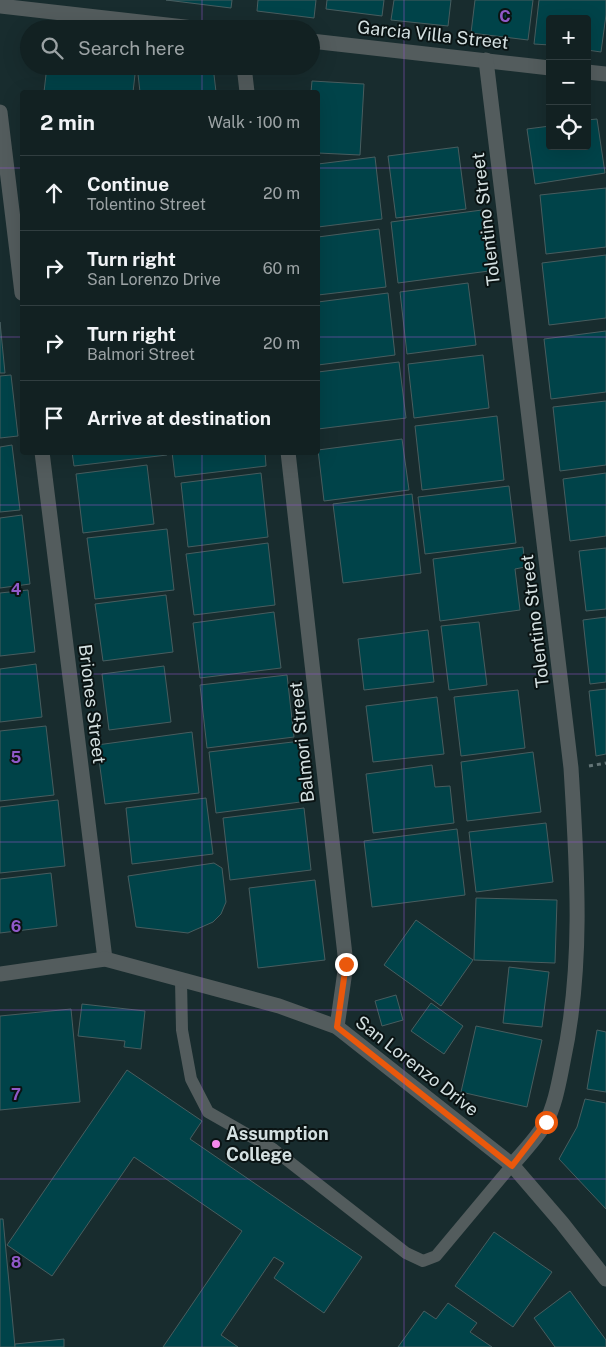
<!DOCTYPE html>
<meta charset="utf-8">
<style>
:root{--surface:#122122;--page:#1b292a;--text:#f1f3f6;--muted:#9ca3a5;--line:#313e40}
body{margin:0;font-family:"Public Sans",sans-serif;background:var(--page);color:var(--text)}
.controls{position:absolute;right:15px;top:15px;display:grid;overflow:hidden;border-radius:5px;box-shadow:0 5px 20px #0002}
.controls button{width:45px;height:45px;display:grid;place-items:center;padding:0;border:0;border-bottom:1px solid var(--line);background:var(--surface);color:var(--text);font:25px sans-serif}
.stop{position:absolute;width:15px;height:15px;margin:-11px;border:4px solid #ea580c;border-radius:50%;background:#fff}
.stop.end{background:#ea580c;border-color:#fff;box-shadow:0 1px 5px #0008}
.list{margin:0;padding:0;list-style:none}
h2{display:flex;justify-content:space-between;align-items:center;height:65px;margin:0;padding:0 20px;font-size:21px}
h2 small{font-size:16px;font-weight:400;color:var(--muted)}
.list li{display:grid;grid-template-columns:32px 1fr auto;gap:15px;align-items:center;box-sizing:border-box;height:75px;padding:0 20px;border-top:1px solid var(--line)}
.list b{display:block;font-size:19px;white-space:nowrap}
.list p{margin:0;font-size:16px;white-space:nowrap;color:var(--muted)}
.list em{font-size:16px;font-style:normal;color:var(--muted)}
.icon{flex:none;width:28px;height:28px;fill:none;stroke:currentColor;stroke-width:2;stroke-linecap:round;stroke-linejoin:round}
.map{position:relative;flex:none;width:606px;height:1347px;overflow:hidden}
.search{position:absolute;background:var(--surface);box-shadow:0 5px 20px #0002;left:20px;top:20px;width:300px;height:55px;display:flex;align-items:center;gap:12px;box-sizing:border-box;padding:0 18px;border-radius:28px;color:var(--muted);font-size:19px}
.panel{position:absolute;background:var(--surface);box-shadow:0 5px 20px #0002;left:20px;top:90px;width:300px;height:365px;border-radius:5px}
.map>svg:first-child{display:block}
</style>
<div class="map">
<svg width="606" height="1347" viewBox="0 0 606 1347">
<rect width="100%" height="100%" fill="#182c2e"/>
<g fill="#004349" stroke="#485d5f">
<path d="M166,0H232L231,8Z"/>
<path d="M258,0H316L314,18L257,11Z"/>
<path d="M327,0H384L382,16L326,9Z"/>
<path d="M394,0H451L448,26L391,20Z"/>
<path d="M475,0H533L528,40L471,33Z"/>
<path d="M539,0H606V15L601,52L587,50V19H550V45L534,44Z"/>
<path d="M47,66H136L133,92H44Z"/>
<path d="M202,66H213L216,92H140L138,74Z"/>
<path d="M312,81L364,84L360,155L318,153V92H311Z"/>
<path d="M597,119L605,173L535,184L527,129L550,126V146H587V120Z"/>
<path d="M458,147L466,209L396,218L388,156Z"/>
<path d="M375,157L382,219L318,227V164Z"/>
<path d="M606,188V247L546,254L540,195Z"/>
<path d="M482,210L489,271L398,283L391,222Z"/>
<path d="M379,229L386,287L318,295V237Z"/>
<path d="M606,255V318L549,325L542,263Z"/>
<path d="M468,283L476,345L407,354L400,292Z"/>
<path d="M388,293L395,355L318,365V302Z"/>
<path d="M0,322L5,373H0Z"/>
<path d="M606,331V392L551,399L544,339Z"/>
<path d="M483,355L489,408L414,418L408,364Z"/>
<path d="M399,362L406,418L318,429V372Z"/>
<path d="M11,375L18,436L0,438V376Z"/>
<path d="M606,401V465L560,471L553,407Z"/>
<path d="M497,416L504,480L422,490L415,426Z"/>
<path d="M402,439L409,490L324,501L318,450Z"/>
<path d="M12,445L20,510L0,512V447Z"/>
<path d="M72,452H166L167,455L74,466Z"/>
<path d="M172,452H265L266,466L175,477Z"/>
<path d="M147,465L154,524L83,533L76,474Z"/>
<path d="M261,473L268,537L188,547L181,483Z"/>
<path d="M606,473V536L570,541L563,479Z"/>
<path d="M509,486L516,543L425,554L418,497Z"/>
<path d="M412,494L421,573L343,583L333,504Z"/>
<path d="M22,515L30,584L0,588V518Z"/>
<path d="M167,529L174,590L95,599L87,538Z"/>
<path d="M268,543L275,605L194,615L186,554Z"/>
<path d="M523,547L525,567L515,569L520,610L440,621L433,559Z"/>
<path d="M606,548V609L586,611L579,551Z"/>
<path d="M28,590L35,652L0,656V593Z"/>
<path d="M166,595L173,652L103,661L95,604Z"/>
<path d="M274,612L281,668L200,678L193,623Z"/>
<path d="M606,617V682L590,684L583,620Z"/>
<path d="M479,622L487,685L449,690L441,626Z"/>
<path d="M428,630L434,682L364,690L358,639Z"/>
<path d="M36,664L42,717L0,722V669Z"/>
<path d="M164,666L171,722L109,730L102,674Z"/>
<path d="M287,675L294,737L207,748L200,685Z"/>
<path d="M606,689V754L596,756L589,691Z"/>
<path d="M518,690L525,748L461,756L454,697Z"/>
<path d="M437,697L444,754L373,762L366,706Z"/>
<path d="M46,726L54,795L0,801V731Z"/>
<path d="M192,732L199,793L105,804L97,745Z"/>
<path d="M301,741L308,801L216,813L209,752Z"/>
<path d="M533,752L541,812L467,821L461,762Z"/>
<path d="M432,765L435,787L450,786L454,823L373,833L366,774Z"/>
<path d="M206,798L213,854L132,864L126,808Z"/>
<path d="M58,800L65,866L0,873V807Z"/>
<path d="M304,808L311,870L230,880L223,818Z"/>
<path d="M546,823L553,882L476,892L469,832Z"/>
<path d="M457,829L465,895L372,907L364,841Z"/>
<path d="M214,863L222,868L226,902L221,914L213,922L188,933L136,927L128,876Z"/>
<path d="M51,873L57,926L0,933V879Z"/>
<path d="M315,880L325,960L258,968L249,888Z"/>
<path d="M476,898L557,900L555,963L474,960Z"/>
<path d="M416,920L473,960L441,1006L384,965Z"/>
<path d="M509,967L549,972L542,1027L503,1023Z"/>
<path d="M396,995L403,1020L382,1026L375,1001Z"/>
<path d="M431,1003L463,1026L444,1054L411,1031Z"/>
<path d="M82,1004L145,1011L141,1049L124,1047L125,1041L78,1036Z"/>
<path d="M71,1009L80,1102L0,1110V1016Z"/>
<path d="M476,1026L542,1040L527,1107L461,1092Z"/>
<path d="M597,1030L606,1032V1092L587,1089Z"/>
<path d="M127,1070L202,1121L190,1139L362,1257L324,1313L274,1278L284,1263L274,1257L221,1335L238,1347H163L242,1231L134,1157L52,1276L7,1245Z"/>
<path d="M585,1099L606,1103V1209L559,1159L577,1127Z"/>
<path d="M0,1219H3L15,1347H0Z"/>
<path d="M494,1232L552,1272L513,1327L455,1286Z"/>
<path d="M570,1291L606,1340V1347H555L534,1318Z"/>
<path d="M448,1303L477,1323L470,1332L492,1347H398L424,1311L436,1319Z"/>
<path d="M64,1339V1347H15V1344Z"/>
</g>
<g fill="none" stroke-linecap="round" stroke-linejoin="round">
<path stroke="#647577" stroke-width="3" stroke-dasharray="4 4" stroke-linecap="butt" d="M589,766L606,763"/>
<path stroke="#535c5d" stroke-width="12" d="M181,980L182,1030L191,1079L208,1112L273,1149L406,1253L423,1261L436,1256L512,1165"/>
<g stroke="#535c5d" stroke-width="15">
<path d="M0,6L202,29"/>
<path d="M311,41L550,68"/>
<path d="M486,60L571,768C577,866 584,965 563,1062C559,1082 555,1106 545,1124C536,1139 523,1152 512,1165"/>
<path d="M244,66L247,92"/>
<path d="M587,72L606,74"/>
<path d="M0,112L22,293"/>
<path d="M42,452L105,959"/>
<path d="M288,452L346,964L337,1027"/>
<path d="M0,974L105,959L279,1006L337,1027L512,1165L562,1223L606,1279"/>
</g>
</g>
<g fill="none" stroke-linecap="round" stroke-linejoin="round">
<path stroke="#ea580c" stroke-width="6" d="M346,964L337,1027L351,1038L512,1166L546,1122"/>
</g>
<path fill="none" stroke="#9159c8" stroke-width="1" stroke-opacity="0.55" d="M202,0V29M404,0V1347M202,66V92M0,168H22M318,168H606M0,337H22M318,337H606M202,452V1347M0,505H606M0,674H606M0,842H606M0,1010H606M0,1179H606"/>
<circle fill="#f688ed" stroke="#0a1313" stroke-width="2" cx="216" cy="1144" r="5"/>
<g text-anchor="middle" stroke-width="4" stroke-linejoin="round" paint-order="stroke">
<g font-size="18" fill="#d4e0e1" stroke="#0a1313">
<text transform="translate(433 35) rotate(6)" y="6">Garcia Villa Street</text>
<text transform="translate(486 219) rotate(-97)" y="6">Tolentino Street</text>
<text transform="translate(535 621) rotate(-97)" y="6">Tolentino Street</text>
<text transform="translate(92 704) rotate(83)" y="6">Briones Street</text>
<text transform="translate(302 742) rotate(-96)" y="6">Balmori Street</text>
<text transform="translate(417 1066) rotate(38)" y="6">San Lorenzo Drive</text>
</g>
<g font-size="18" font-weight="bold" fill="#d4e0e1" stroke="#0a1313" text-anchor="start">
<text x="226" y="1140">Assumption<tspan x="226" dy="21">College</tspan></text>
</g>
</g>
<g font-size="16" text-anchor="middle" font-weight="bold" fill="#9159c8" stroke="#0a1313" stroke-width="4" stroke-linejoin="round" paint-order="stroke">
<text x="505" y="22">C</text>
<text x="16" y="595">4</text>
<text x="16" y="763">5</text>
<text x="16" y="932">6</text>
<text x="16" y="1100">7</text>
<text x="16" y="1268">8</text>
</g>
</svg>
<div class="controls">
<button>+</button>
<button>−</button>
<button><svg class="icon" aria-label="locate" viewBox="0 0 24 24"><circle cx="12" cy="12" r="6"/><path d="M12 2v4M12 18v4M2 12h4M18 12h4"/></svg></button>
</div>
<div class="stop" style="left:546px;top:1122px"></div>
<div class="stop end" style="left:346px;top:964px"></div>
<div class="search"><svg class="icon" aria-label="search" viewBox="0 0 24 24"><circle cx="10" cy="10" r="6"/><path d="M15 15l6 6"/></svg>Search here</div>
<section class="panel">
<h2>2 min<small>Walk · 100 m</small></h2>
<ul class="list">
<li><svg class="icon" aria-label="ahead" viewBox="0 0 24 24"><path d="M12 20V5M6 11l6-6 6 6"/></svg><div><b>Continue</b><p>Tolentino Street</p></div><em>20 m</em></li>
<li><svg class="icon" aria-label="right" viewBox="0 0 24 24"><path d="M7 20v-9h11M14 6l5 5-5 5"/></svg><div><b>Turn right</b><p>San Lorenzo Drive</p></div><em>60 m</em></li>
<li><svg class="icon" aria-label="right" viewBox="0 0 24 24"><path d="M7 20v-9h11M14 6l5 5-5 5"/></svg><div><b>Turn right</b><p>Balmori Street</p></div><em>20 m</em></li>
<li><svg class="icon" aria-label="arrive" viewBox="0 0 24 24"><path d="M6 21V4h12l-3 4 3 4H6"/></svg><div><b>Arrive at destination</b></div></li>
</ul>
</section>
</div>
